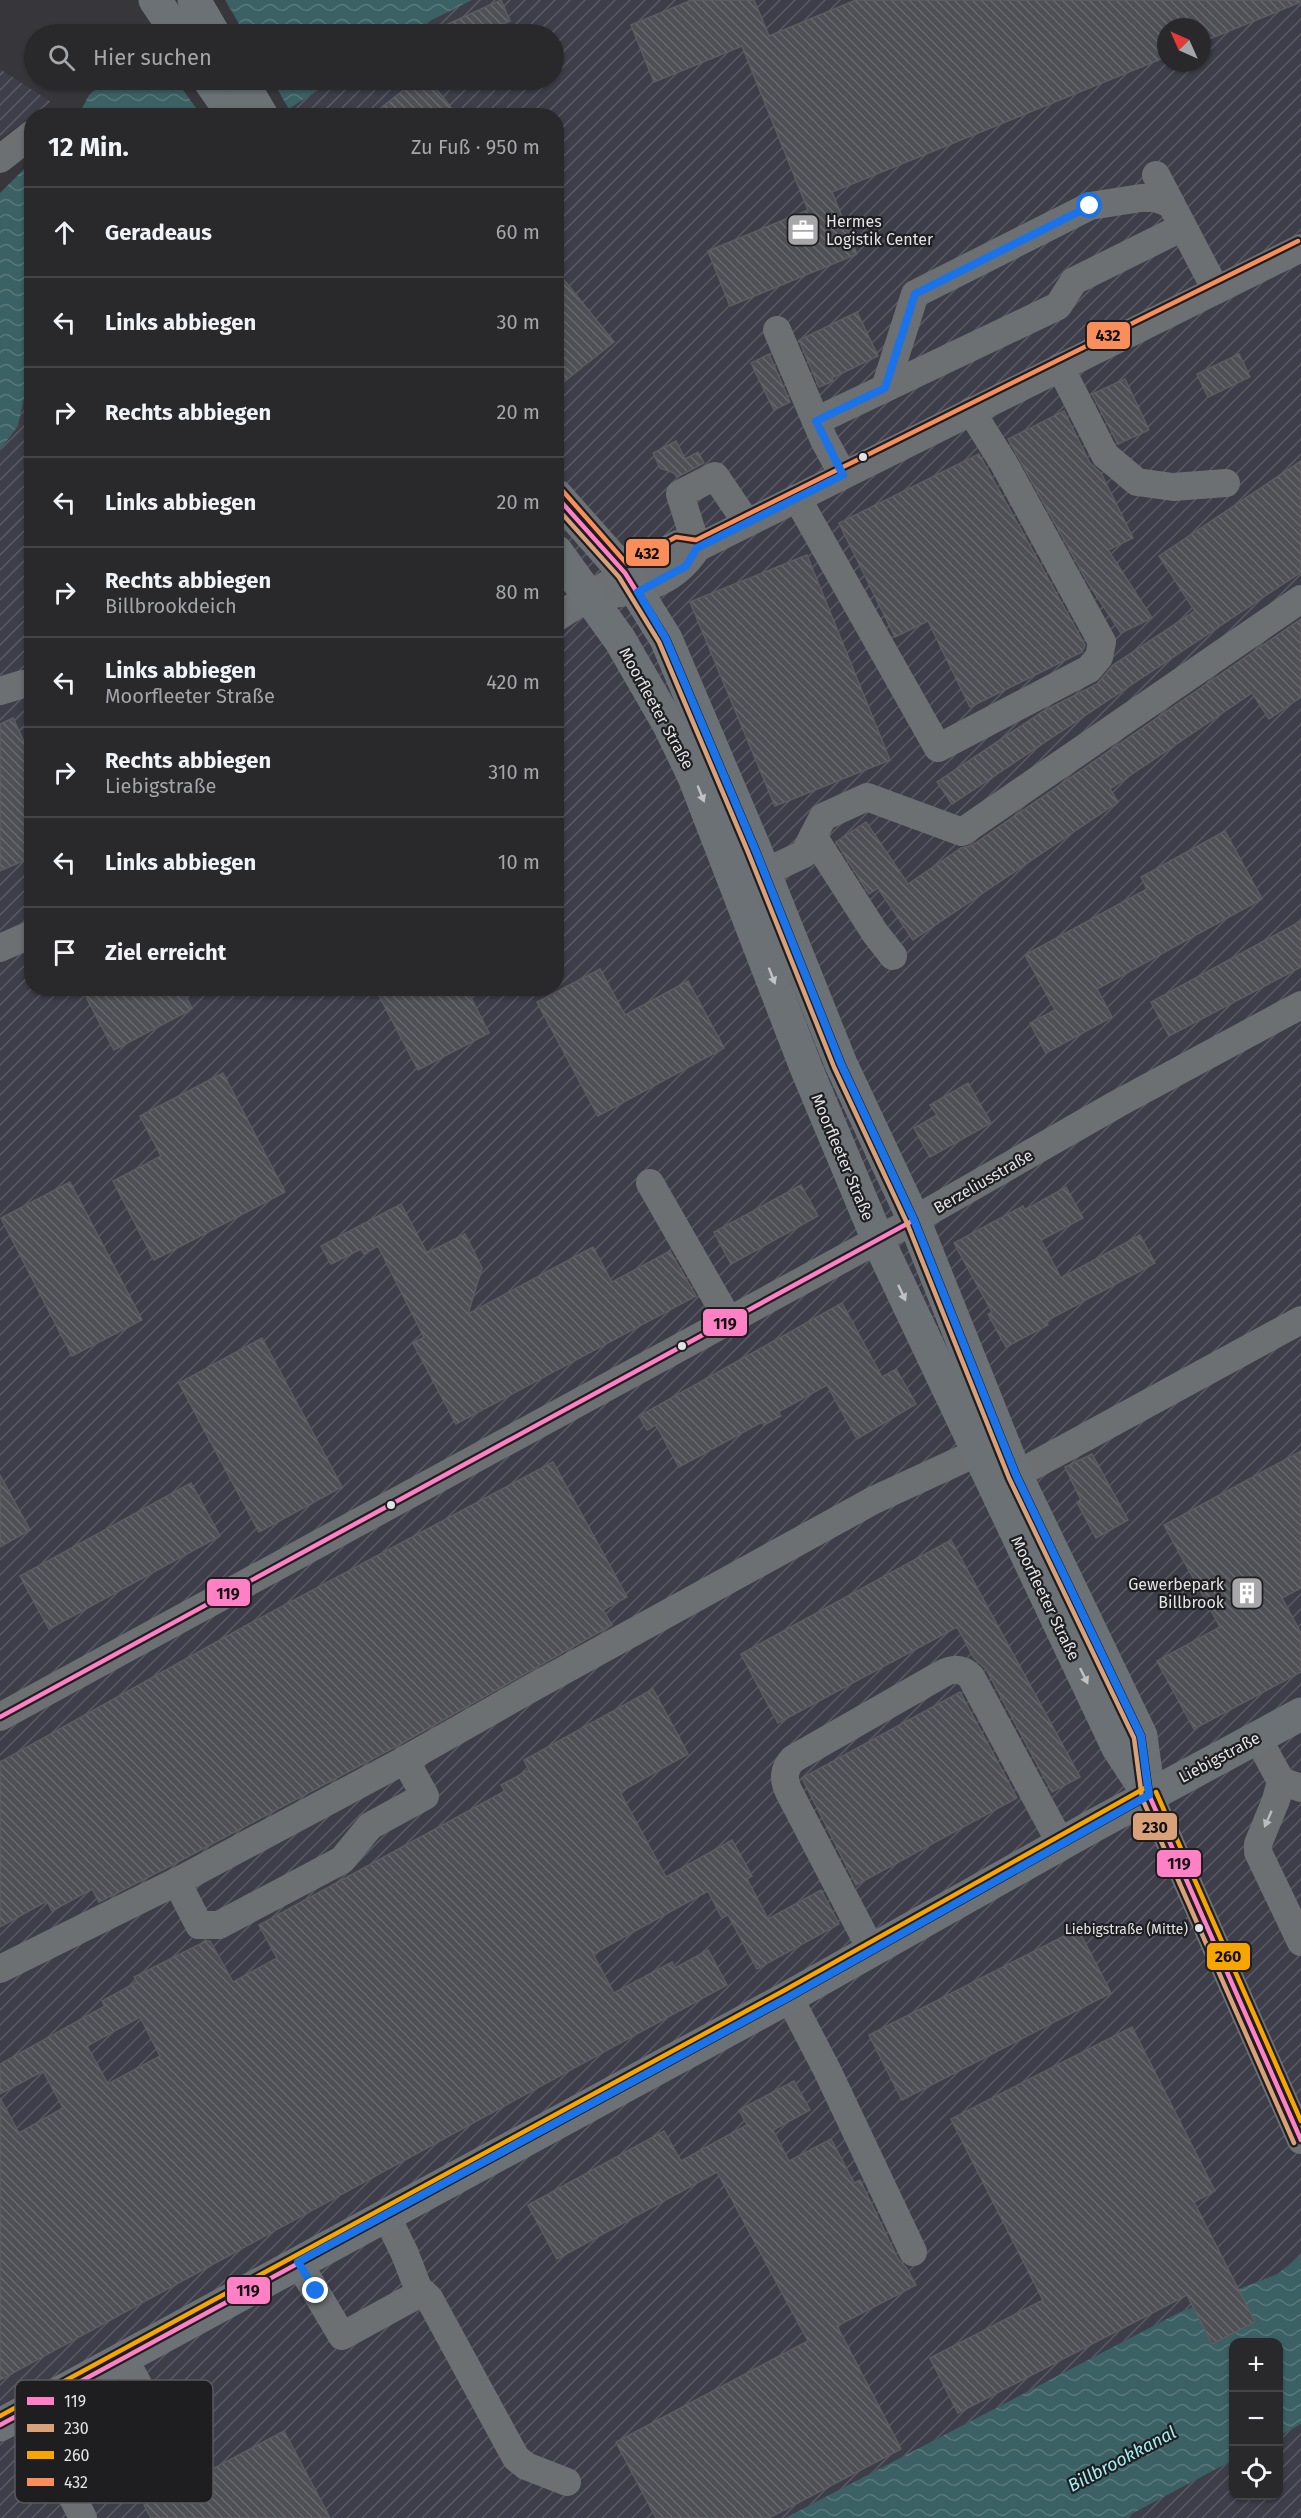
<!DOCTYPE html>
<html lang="de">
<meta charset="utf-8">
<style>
:root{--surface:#29292c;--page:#353538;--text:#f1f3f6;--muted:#a5a6a9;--line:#454548}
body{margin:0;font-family:"Fira Sans",sans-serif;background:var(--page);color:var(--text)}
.controls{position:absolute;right:18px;bottom:18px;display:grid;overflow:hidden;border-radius:12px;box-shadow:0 2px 4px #0004}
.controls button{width:54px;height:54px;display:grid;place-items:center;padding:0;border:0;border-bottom:2px solid var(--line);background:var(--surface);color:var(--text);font:30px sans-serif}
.compass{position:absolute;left:1157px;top:18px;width:54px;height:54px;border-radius:50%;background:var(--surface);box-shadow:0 2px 4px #0004;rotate:315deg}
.stop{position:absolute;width:18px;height:18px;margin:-14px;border:4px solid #1a73e8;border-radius:50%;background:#fff}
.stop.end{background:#1a73e8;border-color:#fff;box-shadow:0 2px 6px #0008}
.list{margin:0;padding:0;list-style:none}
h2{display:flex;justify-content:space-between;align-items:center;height:78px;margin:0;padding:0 24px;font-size:26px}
h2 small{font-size:20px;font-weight:400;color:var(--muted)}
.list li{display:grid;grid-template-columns:39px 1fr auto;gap:18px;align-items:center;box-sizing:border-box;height:90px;padding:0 24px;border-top:2px solid var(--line)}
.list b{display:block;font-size:22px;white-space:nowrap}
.list p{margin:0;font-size:20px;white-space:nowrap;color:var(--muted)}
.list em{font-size:20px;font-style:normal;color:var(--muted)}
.icon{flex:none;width:33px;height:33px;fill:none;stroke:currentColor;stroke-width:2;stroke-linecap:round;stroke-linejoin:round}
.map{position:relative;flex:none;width:1301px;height:2518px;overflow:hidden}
.search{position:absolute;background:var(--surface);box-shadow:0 2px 4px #0004;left:24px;top:24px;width:540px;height:66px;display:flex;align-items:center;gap:15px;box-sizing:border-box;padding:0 21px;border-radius:33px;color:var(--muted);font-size:22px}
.panel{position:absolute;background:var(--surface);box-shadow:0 2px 4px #0004;left:24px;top:108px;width:540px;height:888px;border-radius:24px}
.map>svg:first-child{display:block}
</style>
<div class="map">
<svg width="1301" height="2518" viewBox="0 0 1301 2518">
<defs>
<pattern id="industrial-furrows" width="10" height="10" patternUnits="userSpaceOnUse" patternTransform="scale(1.5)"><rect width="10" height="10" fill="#3d3e49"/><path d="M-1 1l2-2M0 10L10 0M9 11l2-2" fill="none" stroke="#595a63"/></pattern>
<pattern id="water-waves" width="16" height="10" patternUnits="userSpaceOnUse" patternTransform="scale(1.5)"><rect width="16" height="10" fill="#3c6164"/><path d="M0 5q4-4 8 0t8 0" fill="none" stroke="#58787a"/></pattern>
<pattern id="building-back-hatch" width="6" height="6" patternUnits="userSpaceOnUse" patternTransform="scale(1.5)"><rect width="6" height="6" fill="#4f4f56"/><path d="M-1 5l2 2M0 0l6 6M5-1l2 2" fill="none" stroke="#68686e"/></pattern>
</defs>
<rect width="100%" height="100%" fill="#37373b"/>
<g fill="url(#industrial-furrows)" fill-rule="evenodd">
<path d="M472,0H1301V2255L1277,2274L1178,2313L785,2518H0V450L18,426L31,366L32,988H556V116L279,115L334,80H554V34H404ZM1166,27H1202V63H1166Z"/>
<path d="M0,69L51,102L0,139Z"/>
<path d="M1301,2424V2518H1124L1233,2460L1234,2496H1278L1279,2436Z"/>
</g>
<g fill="url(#water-waves)">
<path d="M204,0H472L404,34H159Z"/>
<path d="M106,80H334L279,115L78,116L89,95Z"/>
<path d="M31,162V366L18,426L0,450V193Z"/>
<path d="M1301,2255V2424L1279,2436L1278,2342H1234L1233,2460L1124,2518H785L1178,2313L1277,2274Z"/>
</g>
<g fill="#37373b">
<path d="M199,0H225L245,34H156Z"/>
<path d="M176,80H272L290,111L284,116L201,115Z"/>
</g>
<g fill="url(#building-back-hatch)" stroke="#5d5d61" stroke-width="1.5" fill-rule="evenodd">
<path d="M501,0L510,21L480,34H426Z"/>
<path d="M692,0H754L769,36L856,0H1301V2L1202,42V27H1166V57L832,192L857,254L730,306L708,251L808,210L742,46L654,82L631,25Z"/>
<path d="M416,80H429L458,116H371Z"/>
<path d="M556,270L614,342L556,388Z"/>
<path d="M857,312L878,356L832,378L833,381L819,387L799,340Z"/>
<path d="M769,354L790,402L774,410L751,363Z"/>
<path d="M1239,354L1250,377L1208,397L1197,374Z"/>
<path d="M1125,379L1149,430L1118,444L1092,394Z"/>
<path d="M1064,411L1090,463L1101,473L1133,538L1108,550L1152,618L1121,633L1088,583L1008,439Z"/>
<path d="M676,441L685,459L698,452L704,463L677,477L674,473L660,468L653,453Z"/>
<path d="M979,454L1085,645L1082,652L970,707L928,621L895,637L839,523Z"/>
<path d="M1301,461V572L952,804L937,782L1042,712L1097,684L1113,665L1195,611L1159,556Z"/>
<path d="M807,555L890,760L775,806L690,602Z"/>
<path d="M1301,619V697L1269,719L1252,693L1110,789L1118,802L913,940L878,888L869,894L836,842L866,822L908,884L961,848L971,846Z"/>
<path d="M13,718L32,759V857L0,871V724Z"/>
<path d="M1225,831L1262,899L1097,989L1112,1017L1046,1053L1030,1023L1055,1010L1025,955L1147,889L1141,877Z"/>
<path d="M1301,921V967L1169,1036L1151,1002Z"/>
<path d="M600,969L625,1015L688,981L724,1048L598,1116L537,1002Z"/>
<path d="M97,988H182L192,1009L114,1050L85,995Z"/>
<path d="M375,988H466L489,1033L418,1070Z"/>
<path d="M223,1073L285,1192L154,1260L113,1181L161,1156L140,1116Z"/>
<path d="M968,1083L991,1123L930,1157L914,1128L937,1115L930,1105Z"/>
<path d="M70,1182L142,1320L72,1356L1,1218Z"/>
<path d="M801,1185L818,1216L731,1264L714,1232Z"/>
<path d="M1066,1187L1083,1218L1041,1240L1061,1278L1140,1235L1155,1263L1046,1321L1048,1325L1006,1347L988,1314L992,1312L954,1243L1023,1206L1025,1210Z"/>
<path d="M401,1204L427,1253L465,1234L482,1268L468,1314L593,1247L612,1282L670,1251L696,1296L456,1424L413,1343L424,1337L378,1246L364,1254L361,1249L331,1264L321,1246Z"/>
<path d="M842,1303L882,1377L896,1369L916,1404L857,1439L827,1385L778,1412L781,1416L764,1425L762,1422L679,1467L656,1425L647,1430L639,1416Z"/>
<path d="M262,1338L342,1487L259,1532L179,1383Z"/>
<path d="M1301,1451V1588L1282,1598L1301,1633V1672L1194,1729L1157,1661L1220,1627L1164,1525Z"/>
<path d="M1092,1454L1128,1520L1096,1538L1077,1502L1081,1500L1065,1467Z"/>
<path d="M553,1462L627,1597L603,1610L612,1625L395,1747L174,1864L99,1902L92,1889L52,1911L47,1901L0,1927V1762L247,1625Z"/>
<path d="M0,1475L30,1530L0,1547Z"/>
<path d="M191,1483L220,1536L49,1629L20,1576Z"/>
<path d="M951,1540L1080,1777L1052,1792L986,1669L974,1658L957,1627L778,1723L741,1654Z"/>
<path d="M653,1689L688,1754L620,1792L666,1877L732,1840L752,1876L747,1879L768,1919L821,1890L839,1924L757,1969L728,1915L722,1918L708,1891L593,1954L614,1993L672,1962L675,1968L708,1950L727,1985L0,2380V2098L19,2133L63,2108L43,2071L0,2094V2064L105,2006L102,2001L137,1982L134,1977L206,1941H210L233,1982L277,1958L259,1925L505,1791L501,1785L529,1770L524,1760ZM140,2017L160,2056L108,2084L87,2046Z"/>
<path d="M960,1692L1017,1798L856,1885L802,1778Z"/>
<path d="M1078,1929L1111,1993L902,2100L869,2035Z"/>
<path d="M1132,2027L1215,2191L1194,2202L1255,2322L1212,2344L1187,2295L958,2413L930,2358L1043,2300L951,2119Z"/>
<path d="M794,2081L810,2110L773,2130L789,2161L831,2139L854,2183L860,2180L898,2259L906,2267L916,2285L837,2326L901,2449L769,2518H656L616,2442L808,2341L717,2172L557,2259L528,2205L664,2131L681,2161L747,2125L739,2110Z"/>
<path d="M284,2431L330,2518H151L144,2505Z"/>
</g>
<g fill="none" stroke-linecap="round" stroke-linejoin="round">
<g stroke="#6c7073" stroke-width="28">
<path d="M0,159L32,134"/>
<path d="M1156,175L1216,290"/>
<path d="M777,330L824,440L843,475"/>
<path d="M1060,367L1105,455L1137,482L1173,487L1226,483"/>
<path d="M885,388L915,294L1090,206L1141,198H1155L1171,204"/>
<path d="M816,421L1058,306L1074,281L1183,227"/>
<path d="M797,498L938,748L1089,669L1099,657L1102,642L1003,462L971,411"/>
<path d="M697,548L680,494L715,476L747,523"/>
<path d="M590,597C634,592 671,588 697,548L1301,248"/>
<path d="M556,618L625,573L678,544L697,548"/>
<path d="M0,691L23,684L32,685"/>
<path d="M813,836L875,933L893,956"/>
<path d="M765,872L804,854L823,817L867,797L962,832L1301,599"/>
<path d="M0,948L32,934"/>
<path d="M650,1183L729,1321"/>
<path d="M997,1483L1016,1475L1301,1320"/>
<path d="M0,1717L914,1220L1117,1104L1301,1005"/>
<path d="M1257,1737L1281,1781"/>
<path d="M1301,1788L1281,1781L1276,1800L1258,1844V1852L1301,1942"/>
<path d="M1149,1795L1301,2140"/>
<path d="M177,1882L199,1925H219L342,1860L370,1826L425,1796L405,1760"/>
<path d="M872,1951L789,1792C783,1779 783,1770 793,1759L942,1674C953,1668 962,1668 971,1677L1061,1844"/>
<path d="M0,1969L182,1879L403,1761L537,1685L874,1500L998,1443"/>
<path d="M789,1997L827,2070L913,2252"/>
<path d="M298,2262L342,2336L415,2296L418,2288L405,2254L386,2215"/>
<path d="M418,2288L429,2298L516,2458L526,2466L567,2482"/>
<path d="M124,2358L177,2457"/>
<path d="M50,2398L75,2447L82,2472L73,2498L83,2518"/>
</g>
<g stroke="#6c7175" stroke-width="33">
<path d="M155,0L178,34"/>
<path d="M194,0L214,34"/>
<path d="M209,80L234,116"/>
<path d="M241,80L262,116"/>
<path d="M556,495L625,573L666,639L755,849L841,1064L914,1220L1016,1475L1141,1736L1149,1795"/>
<path d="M556,551L620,640L669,725L694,777L807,1070L878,1240L1118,1748L1145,1789"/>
<path d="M0,2425L789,1997L1093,1826L1301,1714"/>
</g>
<g stroke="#1e1e21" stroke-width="9">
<g id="bus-1">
<path d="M556,496L625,573L666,639L755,849L841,1064L914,1220L1016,1475L1141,1736L1149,1795L1301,2140"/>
<path d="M0,1717L914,1220"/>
<path d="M0,2425L789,1997L1149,1795"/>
</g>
</g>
<g stroke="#1e1e21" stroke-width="9">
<path id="bus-2" d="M556,507L619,577L659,642L748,852L834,1067L907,1223L1009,1478L1134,1738L1142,1798L1294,2143"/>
</g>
<g stroke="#1e1e21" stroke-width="9">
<g id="bus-3">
<path d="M1156,1792L1301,2121"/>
<path d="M0,2416L785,1990L1145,1788"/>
</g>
</g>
<g stroke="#1e1e21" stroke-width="9">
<path id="bus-4" d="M562,490L627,564L676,537L696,540L1298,241"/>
</g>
<use href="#bus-1" stroke="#ff80c5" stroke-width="4.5"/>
<use href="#bus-2" stroke="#d9a179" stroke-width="4.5"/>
<use href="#bus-3" stroke="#f7a600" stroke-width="4.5"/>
<use href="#bus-4" stroke="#fa8e5a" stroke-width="4.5"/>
</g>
<defs><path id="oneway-solid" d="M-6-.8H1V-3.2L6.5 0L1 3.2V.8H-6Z" transform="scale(1.5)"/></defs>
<g fill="#c0c2c6">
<use href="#oneway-solid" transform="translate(701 794) rotate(68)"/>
<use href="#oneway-solid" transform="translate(772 976) rotate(69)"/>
<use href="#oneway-solid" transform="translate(902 1293) rotate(65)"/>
<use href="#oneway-solid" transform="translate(1084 1676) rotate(64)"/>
</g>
<use fill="#babbbf" href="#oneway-solid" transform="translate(1268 1819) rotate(114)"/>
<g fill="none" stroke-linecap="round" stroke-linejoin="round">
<path stroke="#1a73e8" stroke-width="8" d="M316,2291L298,2262L789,1997L1149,1795L1141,1736L1016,1475L914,1220L841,1064L755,849L666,639L638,592L686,566L697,548L843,475L816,421L885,388L915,294L1090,206"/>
</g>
<defs>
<g id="office-square" transform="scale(1.725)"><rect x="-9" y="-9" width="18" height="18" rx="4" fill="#a7a7ab" stroke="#1e1e21"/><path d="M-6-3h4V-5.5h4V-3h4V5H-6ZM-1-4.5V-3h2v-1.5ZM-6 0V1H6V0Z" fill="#fff"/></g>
<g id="building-square" transform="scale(1.725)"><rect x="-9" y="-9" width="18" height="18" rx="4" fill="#a7a7ab" stroke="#1e1e21"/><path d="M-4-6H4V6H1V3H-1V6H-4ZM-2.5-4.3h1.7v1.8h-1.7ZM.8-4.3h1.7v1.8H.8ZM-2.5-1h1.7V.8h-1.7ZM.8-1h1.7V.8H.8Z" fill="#fff"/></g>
</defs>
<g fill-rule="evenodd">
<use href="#office-square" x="803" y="230"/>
<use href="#building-square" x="1247" y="1593"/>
</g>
<g fill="#e4e4e8" stroke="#1e1e21" stroke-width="2">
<circle cx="863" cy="457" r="5"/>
<circle cx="682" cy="1346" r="5"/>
<circle cx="391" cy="1505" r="5"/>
<circle cx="1199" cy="1928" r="5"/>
</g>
<g text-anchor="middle" stroke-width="4.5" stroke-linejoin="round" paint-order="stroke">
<g font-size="14" fill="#e4e4e8" stroke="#1e1e21" text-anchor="end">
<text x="1188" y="1934">Liebigstraße (Mitte)</text>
</g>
<g font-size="16" fill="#e4e4e8" stroke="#1e1e21" text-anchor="start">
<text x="826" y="227">Hermes<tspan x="826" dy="18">Logistik Center</tspan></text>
<text x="1224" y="1590" text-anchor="end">Gewerbepark<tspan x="1224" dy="18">Billbrook</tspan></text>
</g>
<g font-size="16" fill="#e4e4e8" stroke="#1e1e21">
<text transform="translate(657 708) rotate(61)" y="6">Moorfleeter Straße</text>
<text transform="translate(843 1157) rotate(67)" y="6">Moorfleeter Straße</text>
<text transform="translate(983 1181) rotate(-30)" y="6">Berzeliusstraße</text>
<text transform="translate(1046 1598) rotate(64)" y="6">Moorfleeter Straße</text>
<text transform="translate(1219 1757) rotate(-28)" y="6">Liebigstraße</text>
</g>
<g font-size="18" font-style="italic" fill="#a2eff4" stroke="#1e1e21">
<text transform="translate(1122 2459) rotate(-28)" y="6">Billbrookkanal</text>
</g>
</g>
<rect x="15" y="2380" width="198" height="123" rx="9" fill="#1e1e21" stroke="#59595d" stroke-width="1.5"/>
<rect x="27" y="2397" width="27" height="8" fill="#ff80c5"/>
<rect x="27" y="2424" width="27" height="8" fill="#d9a179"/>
<rect x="27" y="2451" width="27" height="8" fill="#f7a600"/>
<rect x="27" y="2478" width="27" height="8" fill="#fa8e5a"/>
<g font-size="16" fill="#e4e4e8">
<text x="64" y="2407">119</text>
<text x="64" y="2434">230</text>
<text x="64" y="2461">260</text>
<text x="64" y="2488">432</text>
</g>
<g stroke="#1e1e21" stroke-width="2">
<rect x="1086" y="321" width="45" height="29" rx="6" fill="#fa8e5a"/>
<rect x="625" y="538" width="45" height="29" rx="6" fill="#fa8e5a"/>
<rect x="702" y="1308" width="46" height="29" rx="6" fill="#ff80c5"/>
<rect x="206" y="1578" width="45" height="29" rx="6" fill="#ff80c5"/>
<rect x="1132" y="1812" width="46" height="29" rx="6" fill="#d9a179"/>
<rect x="1156" y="1849" width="46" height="29" rx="6" fill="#ff80c5"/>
<rect x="1206" y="1942" width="45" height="29" rx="6" fill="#f7a600"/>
<rect x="226" y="2276" width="45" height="29" rx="6" fill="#ff80c5"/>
</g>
<g font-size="16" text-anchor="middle" font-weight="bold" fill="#111">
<text x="1108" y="341">432</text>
<text x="647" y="559">432</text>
<text x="725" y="1329">119</text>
<text x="228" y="1599">119</text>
<text x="1155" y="1833">230</text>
<text x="1179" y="1869">119</text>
<text x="1228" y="1962">260</text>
<text x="248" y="2296">119</text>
</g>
</svg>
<div class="controls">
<button>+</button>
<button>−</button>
<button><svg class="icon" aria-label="locate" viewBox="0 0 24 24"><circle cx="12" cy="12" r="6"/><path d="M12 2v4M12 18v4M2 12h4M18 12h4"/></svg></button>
</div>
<svg class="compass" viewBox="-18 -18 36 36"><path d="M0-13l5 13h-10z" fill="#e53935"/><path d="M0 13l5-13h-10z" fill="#a5a6a9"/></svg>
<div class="stop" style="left:1090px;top:206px"></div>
<div class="stop end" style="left:316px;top:2291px"></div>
<div class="search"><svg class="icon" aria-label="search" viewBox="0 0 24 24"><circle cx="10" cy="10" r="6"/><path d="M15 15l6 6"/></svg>Hier suchen</div>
<section class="panel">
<h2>12 Min.<small>Zu Fuß · 950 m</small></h2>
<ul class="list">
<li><svg class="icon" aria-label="ahead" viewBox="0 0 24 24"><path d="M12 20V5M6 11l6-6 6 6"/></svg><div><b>Geradeaus</b></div><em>60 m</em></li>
<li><svg class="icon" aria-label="left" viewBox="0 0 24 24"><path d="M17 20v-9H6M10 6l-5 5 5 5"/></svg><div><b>Links abbiegen</b></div><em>30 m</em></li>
<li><svg class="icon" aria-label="right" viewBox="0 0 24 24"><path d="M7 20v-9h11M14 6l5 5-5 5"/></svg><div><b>Rechts abbiegen</b></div><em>20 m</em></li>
<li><svg class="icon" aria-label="left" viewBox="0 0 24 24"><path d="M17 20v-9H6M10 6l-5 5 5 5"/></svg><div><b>Links abbiegen</b></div><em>20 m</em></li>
<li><svg class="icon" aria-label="right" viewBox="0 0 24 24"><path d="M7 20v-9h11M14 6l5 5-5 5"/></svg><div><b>Rechts abbiegen</b><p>Billbrookdeich</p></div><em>80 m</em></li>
<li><svg class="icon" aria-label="left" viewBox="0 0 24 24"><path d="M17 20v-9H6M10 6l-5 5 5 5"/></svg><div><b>Links abbiegen</b><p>Moorfleeter Straße</p></div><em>420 m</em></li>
<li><svg class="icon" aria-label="right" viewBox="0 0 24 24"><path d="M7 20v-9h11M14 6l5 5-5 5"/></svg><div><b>Rechts abbiegen</b><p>Liebigstraße</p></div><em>310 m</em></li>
<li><svg class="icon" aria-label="left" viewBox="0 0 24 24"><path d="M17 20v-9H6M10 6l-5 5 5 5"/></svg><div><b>Links abbiegen</b></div><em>10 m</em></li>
<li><svg class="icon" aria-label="arrive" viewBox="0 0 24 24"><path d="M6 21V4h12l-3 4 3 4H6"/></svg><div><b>Ziel erreicht</b></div></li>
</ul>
</section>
</div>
